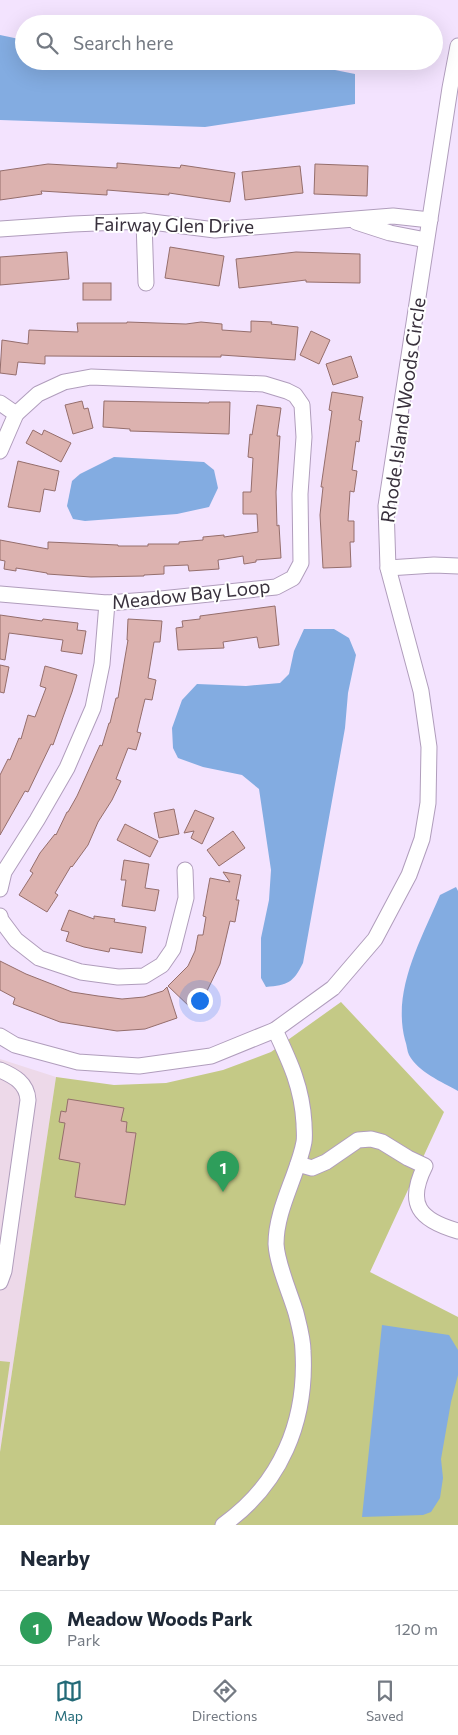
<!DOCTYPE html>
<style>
:root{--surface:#fff;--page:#f2f2f3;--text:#1f2937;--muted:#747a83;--line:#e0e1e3;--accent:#236a78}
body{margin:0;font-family:Commissioner,sans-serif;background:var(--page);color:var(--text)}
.you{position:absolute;left:199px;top:1000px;width:18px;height:18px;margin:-12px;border:4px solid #fff;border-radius:50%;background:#1a73e8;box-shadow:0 0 0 8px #1a73e833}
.badge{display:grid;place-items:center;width:32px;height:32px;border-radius:50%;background:var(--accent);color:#fff;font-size:16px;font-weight:700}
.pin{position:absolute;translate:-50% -41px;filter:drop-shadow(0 1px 2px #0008)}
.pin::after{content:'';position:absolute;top:26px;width:18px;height:15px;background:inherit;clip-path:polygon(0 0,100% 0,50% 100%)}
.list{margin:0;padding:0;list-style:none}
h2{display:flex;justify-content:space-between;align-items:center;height:65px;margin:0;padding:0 20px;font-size:21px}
h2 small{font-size:16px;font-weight:400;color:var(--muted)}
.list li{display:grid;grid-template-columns:32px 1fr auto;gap:15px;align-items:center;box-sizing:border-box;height:75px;padding:0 20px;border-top:1px solid var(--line)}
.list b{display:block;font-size:19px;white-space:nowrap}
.list p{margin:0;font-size:16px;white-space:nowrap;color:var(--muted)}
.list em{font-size:16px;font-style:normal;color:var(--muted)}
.icon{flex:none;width:28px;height:28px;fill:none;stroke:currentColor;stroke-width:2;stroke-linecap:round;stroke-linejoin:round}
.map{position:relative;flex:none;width:458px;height:1525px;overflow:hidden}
.search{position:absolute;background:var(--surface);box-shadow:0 5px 20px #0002;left:15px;right:15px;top:15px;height:55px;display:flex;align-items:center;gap:12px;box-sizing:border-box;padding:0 18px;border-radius:28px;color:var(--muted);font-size:19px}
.sheet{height:140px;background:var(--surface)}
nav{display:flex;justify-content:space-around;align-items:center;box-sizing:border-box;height:70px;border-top:1px solid var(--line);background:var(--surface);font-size:14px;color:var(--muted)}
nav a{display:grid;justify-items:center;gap:2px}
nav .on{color:var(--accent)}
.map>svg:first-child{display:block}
</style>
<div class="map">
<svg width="458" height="1525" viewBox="0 0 458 1525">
<rect width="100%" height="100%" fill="#f3e3fe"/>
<path fill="#edd9e9" d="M0,1059L56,1077L0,1452Z"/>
<g fill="#c4c986">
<path d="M341,1002L444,1112L370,1272L458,1317V1525H0V1452L56,1077L114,1085L166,1083L223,1070L271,1052Z"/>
<path d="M0,1361L10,1362L0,1432Z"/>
</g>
<g fill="#83ace1">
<path d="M0,35L24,40V61H165L325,68L355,74V104L205,127L0,120Z"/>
<path d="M114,457L204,462L214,470L218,488L209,507L177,514L85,521L73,519L67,506L72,481L80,474Z"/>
<path d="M304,629H334L349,638L356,655L348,693L345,728L303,963C293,983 288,985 266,987L261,978V938L269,900L271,870L259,789L242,775L203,767L178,758L173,748L172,728L182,700L197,684L246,686L280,683L289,674L294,651Z"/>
<path d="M456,887L458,891V1091C442,1082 418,1072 409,1055C407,1051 407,1045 405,1040C392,990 421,940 440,895Z"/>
<path d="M382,1325L449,1335L458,1350V1375L451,1402L441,1459L443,1478L440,1498L431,1512L423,1515L362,1517Z"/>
</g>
<g fill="#dcb2af" stroke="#956e6c">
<path d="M117,163L180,168L181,165L235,173L230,202L169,193V195L107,190V195L41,191L42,194L0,200V171L48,164L117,168Z"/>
<path d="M315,164L368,166L367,196L314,194Z"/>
<path d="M300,166L303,193L245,200L242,172Z"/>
<path d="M170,247L224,256L219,286L165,278Z"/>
<path d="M67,252L69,279L0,285V257Z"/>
<path d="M296,252L360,254V283L306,282V280L239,288L236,259Z"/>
<rect x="83" y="283" width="28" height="17"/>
<path d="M251,321L272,322L271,324L298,327L295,360L221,355V357L45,356V364L18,362L16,375L0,373L2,340L28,344L29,330L78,332L77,323H127V322L186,324L201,322L222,324V330L251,332Z"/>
<path d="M311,331L330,340L319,364L300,355Z"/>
<path d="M351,356L358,377L333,385L326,364Z"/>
<path d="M332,392L363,397L359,420L362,421L359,442L356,441L352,470L357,471L354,492L350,491L348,521H354V542H350L351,567L323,568L320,515L323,487H321L332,411L329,410Z"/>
<path d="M82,401L84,409L88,408L93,428L73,434L65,405Z"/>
<path d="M104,401L209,403V402H230L229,434L130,431V429L103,427Z"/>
<path d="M257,405L281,408L277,436H280L276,492L277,526L279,525L281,558L256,560V562L244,564L243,556L225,559L218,560L219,569L189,571L188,565L164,566V574L144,575V576L91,577L47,574V573L16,568V571L4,569L5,561L0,560V540L48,549V542L118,545V546H148V544H179V542L203,540V537L224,535V537L258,532L257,514H243V492H251L253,458L248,457L250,434L252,435Z"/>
<path d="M33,430L42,435L44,430L71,443L61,462L26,443Z"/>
<path d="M18,461L59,471L55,491L44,489L40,512L8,507Z"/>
<path d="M275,606L279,645L259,648L257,637L223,642L224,648L178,650L176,628L183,627L182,621L200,619V616Z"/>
<path d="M0,615L42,621L43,619L78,623L77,630L86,631L82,654L61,651L63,640L9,633L5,660L0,659Z"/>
<path d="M128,619L162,621L160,642H154L148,678L156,680L152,700L145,699L137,732L141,733L136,750L128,748L116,779L121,781L112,800L98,822L88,845L72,867L71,866L55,893L58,895L47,912L19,895L33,873L30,871L40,853L55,834L56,835L67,812H68L77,796L100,745L102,746L109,723H110L116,698H118L128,640H127Z"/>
<path d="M0,665L9,667L4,693L0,692Z"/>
<path d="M45,666L77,675L72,692L53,745L51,744L28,792L25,791L0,835V775L8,759L10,760L19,738L21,739L28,715L35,717L46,688L40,686Z"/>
<path d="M174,809L179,834L159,838L154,813Z"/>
<path d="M195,810L214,818L202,844L191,838L194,831L184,833Z"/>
<path d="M125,824L158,841L150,857L117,840Z"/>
<path d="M233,831L245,848L219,866L207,850Z"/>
<path d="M124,860L149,864L145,888L159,890L155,911L122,906L126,880H121Z"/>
<path d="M223,872L241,875L236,900H239L235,922L230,921L220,964L206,993L207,994L192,1009L168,986L188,966L195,951L198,935H203L206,917L203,916L210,878L230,882Z"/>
<path d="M69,910L94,919V916L115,919L114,922L146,927L142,953L110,948L109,952L84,947L66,941L69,932L61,930Z"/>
<path d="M0,961L26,974L72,992L98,996L122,999L144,997L163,991L167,987L177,1018L145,1029L117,1031L60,1022L13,1004L15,998L0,990Z"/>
<path d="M68,1099L124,1108L121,1121L127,1122L126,1132L136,1133L125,1205L75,1197L80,1163L59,1159L65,1123L59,1122L61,1111L66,1112Z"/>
</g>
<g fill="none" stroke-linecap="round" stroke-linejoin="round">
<g stroke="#b09dbc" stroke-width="17">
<g id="minor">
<path d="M144,221L146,283"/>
<path d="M356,222L390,233L426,240"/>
<path d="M0,229L73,224L144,221L215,230L393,216L430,220"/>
<path d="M0,403L16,414L0,451"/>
<path d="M388,568L434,565L458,566"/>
<path d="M0,594L107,603L161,599L276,587L293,578L301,563L300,494L304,437L302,405L295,395L287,391L264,384L91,377L64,382L38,394L16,414"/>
<path d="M0,889L4,872L37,820L67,768L93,708L102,664L107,603"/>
<path d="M0,916L1,920L16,940L39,958L81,972L118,977L144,976L162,965L173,949L186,898L185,870"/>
<path d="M0,1036L15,1045L78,1062L139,1066L211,1056L275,1030L333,988L375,939L409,875L422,839L428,803L429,747L421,691L388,568L386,506L450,88L458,46"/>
<path d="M0,1070C14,1076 27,1083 28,1100L4,1271L0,1282"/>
<path d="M298,1164L312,1168L326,1162L358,1140L371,1139L382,1142L408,1158L425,1166C406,1204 419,1220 458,1231"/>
<path d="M223,1525C281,1484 307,1421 303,1351C303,1339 299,1325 296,1313C290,1293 277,1264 276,1244C276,1220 286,1197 294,1175C298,1164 302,1153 304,1142C305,1136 304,1129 304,1123C302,1087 290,1062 275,1030"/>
</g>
</g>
<use href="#minor" stroke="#fff" stroke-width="15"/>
</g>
<g text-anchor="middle" stroke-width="4" stroke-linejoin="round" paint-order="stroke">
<g font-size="19" fill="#39313d" stroke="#fff">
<text transform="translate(174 225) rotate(1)" y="7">Fairway Glen Drive</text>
<text transform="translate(403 410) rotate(-82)" y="7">Rhode Island Woods Circle</text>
<text transform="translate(191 594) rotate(-6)" y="7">Meadow Bay Loop</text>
</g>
</g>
</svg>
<div class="you"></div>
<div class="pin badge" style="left:223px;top:1192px;background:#2e9e5b">1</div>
<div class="search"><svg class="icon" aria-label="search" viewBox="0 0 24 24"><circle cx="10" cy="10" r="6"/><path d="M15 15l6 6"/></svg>Search here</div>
</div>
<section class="sheet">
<h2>Nearby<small></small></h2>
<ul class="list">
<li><span class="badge" style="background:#2e9e5b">1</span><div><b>Meadow Woods Park</b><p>Park</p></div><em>120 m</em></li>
</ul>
</section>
<nav>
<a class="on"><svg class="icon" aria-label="map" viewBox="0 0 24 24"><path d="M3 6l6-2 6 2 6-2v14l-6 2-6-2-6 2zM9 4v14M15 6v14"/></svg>Map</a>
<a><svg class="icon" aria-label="directions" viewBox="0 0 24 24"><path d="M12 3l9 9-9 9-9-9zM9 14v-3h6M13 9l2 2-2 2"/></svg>Directions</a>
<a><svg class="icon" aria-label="saved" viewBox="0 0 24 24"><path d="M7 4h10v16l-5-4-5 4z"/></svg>Saved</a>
</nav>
